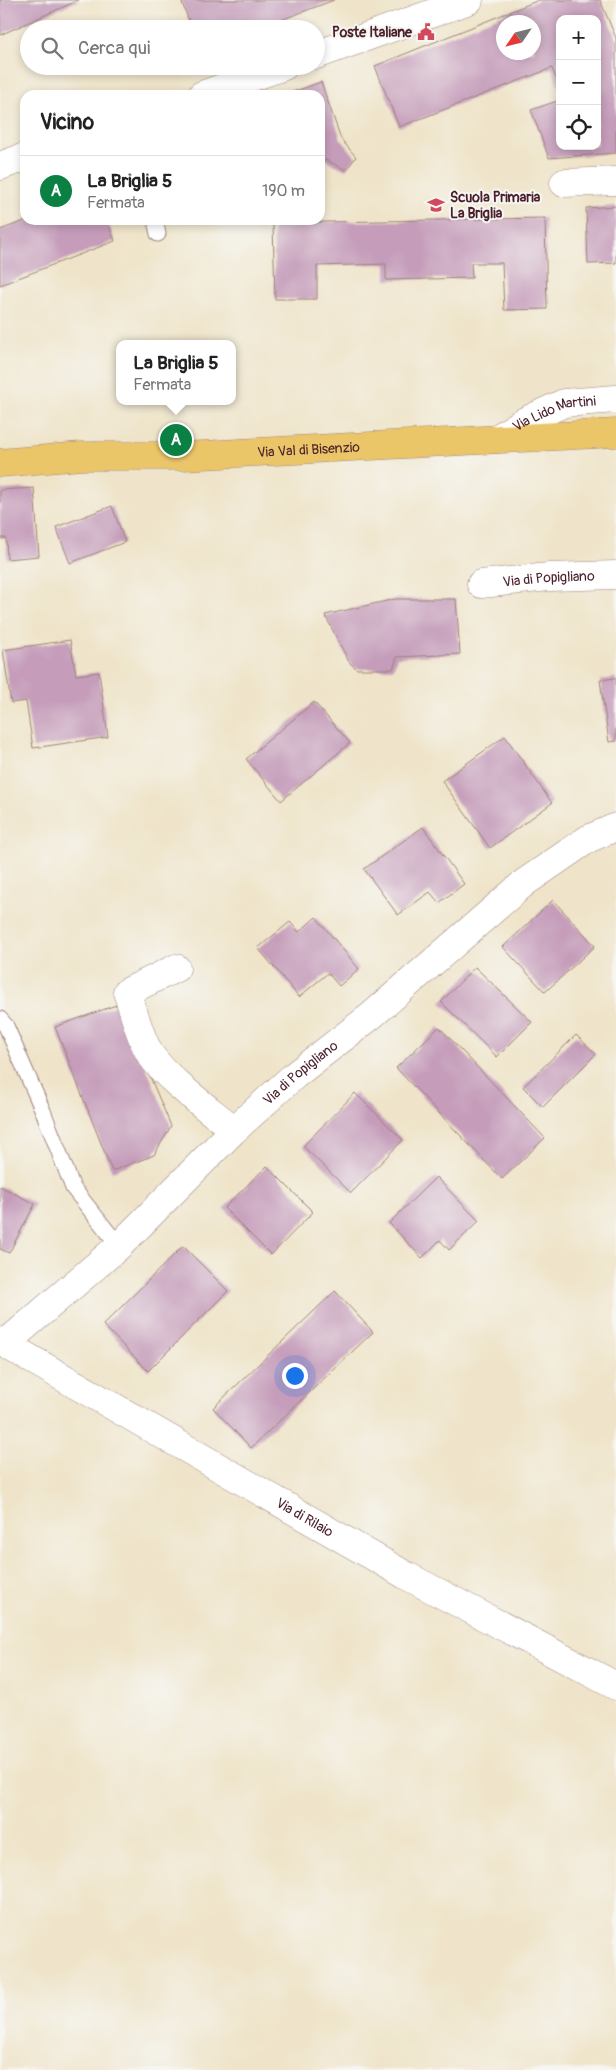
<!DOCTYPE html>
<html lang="it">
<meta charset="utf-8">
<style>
:root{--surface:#fff;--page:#f2f2f2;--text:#222;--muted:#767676;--line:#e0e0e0;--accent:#0b8043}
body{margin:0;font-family:Pangolin,sans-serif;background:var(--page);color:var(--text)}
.controls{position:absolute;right:15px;top:15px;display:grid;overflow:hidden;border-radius:10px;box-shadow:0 2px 8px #0003}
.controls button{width:45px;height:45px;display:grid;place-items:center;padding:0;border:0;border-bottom:1px solid var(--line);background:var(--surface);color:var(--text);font:25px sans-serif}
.compass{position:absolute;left:496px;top:15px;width:45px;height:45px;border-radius:50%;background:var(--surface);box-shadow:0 2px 8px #0003;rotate:235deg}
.you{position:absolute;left:294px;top:1375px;width:18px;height:18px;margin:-12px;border:4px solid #fff;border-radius:50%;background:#1a73e8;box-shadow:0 0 0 8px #1a73e833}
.badge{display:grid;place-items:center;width:32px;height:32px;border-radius:50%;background:var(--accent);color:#fff;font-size:16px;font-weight:700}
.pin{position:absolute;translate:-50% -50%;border:2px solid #fff;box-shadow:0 1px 5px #0006}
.popup{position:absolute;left:116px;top:340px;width:120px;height:65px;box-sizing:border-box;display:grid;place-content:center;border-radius:10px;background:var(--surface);filter:drop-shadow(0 1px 4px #0005);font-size:16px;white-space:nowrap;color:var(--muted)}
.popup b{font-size:19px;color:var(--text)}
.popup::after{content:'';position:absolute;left:50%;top:100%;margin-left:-10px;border:10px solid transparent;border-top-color:var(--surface)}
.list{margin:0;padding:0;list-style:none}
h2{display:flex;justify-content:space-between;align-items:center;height:65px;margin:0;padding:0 20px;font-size:21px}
h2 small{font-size:16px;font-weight:400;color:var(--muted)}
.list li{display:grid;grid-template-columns:32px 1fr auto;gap:15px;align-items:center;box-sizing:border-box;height:70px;padding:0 20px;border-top:1px solid var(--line)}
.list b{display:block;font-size:19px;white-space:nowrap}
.list p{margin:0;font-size:16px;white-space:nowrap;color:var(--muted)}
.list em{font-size:16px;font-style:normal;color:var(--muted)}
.icon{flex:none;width:28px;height:28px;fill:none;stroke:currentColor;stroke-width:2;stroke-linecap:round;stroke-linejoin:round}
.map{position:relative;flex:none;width:616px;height:2070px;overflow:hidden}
.search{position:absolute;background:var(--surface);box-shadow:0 2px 8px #0003;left:20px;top:20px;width:305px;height:55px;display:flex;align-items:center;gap:12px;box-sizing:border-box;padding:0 18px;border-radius:28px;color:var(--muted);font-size:19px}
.panel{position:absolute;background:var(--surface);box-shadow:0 2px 8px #0003;left:20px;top:90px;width:305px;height:135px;border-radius:15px}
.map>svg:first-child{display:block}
</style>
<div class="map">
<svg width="616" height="2070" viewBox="0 0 616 2070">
<rect width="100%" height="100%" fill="#f6f6f2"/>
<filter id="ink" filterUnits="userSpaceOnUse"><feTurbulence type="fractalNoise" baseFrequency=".02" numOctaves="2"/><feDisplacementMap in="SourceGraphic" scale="10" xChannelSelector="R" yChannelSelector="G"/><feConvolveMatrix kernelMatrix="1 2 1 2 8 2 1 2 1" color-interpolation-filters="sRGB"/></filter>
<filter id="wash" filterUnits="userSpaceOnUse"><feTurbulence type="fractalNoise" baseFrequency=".0096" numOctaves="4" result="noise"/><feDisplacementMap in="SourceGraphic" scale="20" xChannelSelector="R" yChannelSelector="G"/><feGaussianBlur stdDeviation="1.12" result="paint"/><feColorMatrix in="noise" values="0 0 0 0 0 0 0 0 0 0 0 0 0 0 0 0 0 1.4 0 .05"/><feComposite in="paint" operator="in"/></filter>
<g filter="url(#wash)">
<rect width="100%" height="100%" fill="#efe4c9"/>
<g id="blocks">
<g fill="#c59cba" fill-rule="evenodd">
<path d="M0,0H79L0,35Z"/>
<path d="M181,0H334L257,29H192Z"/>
<path d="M539,0H600L616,38V153L549,158L531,110L560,100V146H597V19H560V89L552,68L399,127L375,66ZM504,22H534V52H504Z"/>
<path d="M321,82L341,139L356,157L346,170L326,160L320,161V95H284Z"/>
<path d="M616,206V263L588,264L586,208Z"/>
<path d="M545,218L547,309L504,310L502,263H471L472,278L386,280V264L317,266V299H275L273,223Z"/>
<path d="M27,220H107L115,241L0,285V230Z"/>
<path d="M34,488L39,556L7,559L6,538H0V490Z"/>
<path d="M112,506L125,542L70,563L56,527Z"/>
<path d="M395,599H456L460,654L397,657L393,669H357L349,662L325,615Z"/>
<path d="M70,640L76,675L99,672L108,737L33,748L26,701L11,703L3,650Z"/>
<path d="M616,678V741L609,742L600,680Z"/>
<path d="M314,702L350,743L281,801L246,759Z"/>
<path d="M505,736L552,803L490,848L442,781Z"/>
<path d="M423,827L464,884L439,903L430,892L398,915L364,869Z"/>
<path d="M553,900L595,946L545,992L503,947Z"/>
<path d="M316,917L359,969L339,986L328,973L299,997L258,948L290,922L299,932Z"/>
<path d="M475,967L532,1022L497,1057L441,1002Z"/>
<path d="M119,1004L171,1126L154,1155L112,1171L55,1027Z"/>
<path d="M439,1027L545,1138L502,1179L396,1068Z"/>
<path d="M576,1035L596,1054L543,1107L523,1087Z"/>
<path d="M355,1093L403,1140L351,1193L303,1146Z"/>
<path d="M267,1166L313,1212L271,1255L224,1208Z"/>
<path d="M436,1177L479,1221L449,1250L440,1240L422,1258L389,1223Z"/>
<path d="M0,1186L35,1204L9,1253L0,1249Z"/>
<path d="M183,1246L228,1291L148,1371L103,1325Z"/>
<path d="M335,1291L373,1332L251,1448L213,1408Z"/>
</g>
</g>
</g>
<g filter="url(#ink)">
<use href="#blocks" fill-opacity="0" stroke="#9c827a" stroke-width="1"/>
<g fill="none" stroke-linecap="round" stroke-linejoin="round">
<g stroke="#9c827a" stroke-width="17">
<g id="service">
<path d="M155,220L158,234"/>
<path d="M0,1019L6,1026L43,1111L73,1188L119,1246"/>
</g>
</g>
<g stroke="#9c827a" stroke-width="29">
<g id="minor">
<path d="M316,55L469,0"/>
<path d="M202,95L284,66"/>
<path d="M0,166L25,157"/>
<path d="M564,183L616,181"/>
<path id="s1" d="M496,439L523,422L564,403L616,399"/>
<path id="s2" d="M481,584L549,577L616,575"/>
<path d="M176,968L127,992C134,1011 139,1036 150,1054C167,1080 209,1109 234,1130"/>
<path id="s3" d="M0,1341L407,1576L616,1686"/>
<path id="s4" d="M6,1343L119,1246L234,1130L295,1075L371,1016L524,883L588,839L616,827"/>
</g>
</g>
<g stroke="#9c827a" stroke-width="29">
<g id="primary">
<path id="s5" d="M0,463L82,456H184L616,433"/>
</g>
</g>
<use href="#service" stroke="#fff" stroke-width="15"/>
<use href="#minor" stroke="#fff" stroke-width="28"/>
<use href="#primary" stroke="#ebc669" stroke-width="28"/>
</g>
</g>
<defs>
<g id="civic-bare" transform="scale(1.35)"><path d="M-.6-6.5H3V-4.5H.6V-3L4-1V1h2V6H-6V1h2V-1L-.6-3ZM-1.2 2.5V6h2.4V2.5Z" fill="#d1495b" stroke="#f6f6f2" stroke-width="2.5" paint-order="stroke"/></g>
<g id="school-bare" transform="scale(1.35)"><path d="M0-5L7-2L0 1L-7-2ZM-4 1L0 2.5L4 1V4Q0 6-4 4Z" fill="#d1495b" stroke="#f6f6f2" stroke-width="2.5" paint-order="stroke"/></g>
</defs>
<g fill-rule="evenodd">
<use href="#civic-bare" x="426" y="32"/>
<use href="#school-bare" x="436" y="205"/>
</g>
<g text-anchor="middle" stroke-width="4" stroke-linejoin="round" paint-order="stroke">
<g font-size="14" font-weight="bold" fill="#4a1f2b" stroke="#f6f6f2" text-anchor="end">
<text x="412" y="37">Poste Italiane</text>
<text x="450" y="202" text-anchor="start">Scuola Primaria<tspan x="450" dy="16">La Briglia</tspan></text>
</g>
<g font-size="14" fill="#4a1f2b" stroke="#f6f6f2">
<text dy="5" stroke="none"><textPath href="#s1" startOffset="65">Via Lido Martini</textPath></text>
<text dy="5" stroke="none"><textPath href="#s5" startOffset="309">Via Val di Bisenzio</textPath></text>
<text dy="5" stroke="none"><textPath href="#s2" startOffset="68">Via di Popigliano</textPath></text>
<text dy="5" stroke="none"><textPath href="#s4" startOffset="400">Via di Popigliano</textPath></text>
<text dy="5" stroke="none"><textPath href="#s3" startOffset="352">Via di Rilaio</textPath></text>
</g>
</g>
</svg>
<div class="controls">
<button>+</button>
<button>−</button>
<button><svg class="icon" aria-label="locate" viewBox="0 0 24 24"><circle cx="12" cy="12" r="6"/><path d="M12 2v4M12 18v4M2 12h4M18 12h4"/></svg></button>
</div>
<svg class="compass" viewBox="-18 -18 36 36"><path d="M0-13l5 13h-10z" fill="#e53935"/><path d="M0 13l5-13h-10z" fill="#767676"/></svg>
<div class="you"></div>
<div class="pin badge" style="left:176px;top:440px">A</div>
<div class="popup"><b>La Briglia 5</b>Fermata</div>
<div class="search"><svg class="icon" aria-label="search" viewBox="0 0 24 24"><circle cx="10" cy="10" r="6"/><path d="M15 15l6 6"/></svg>Cerca qui</div>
<section class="panel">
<h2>Vicino<small></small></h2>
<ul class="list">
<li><span class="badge">A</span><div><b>La Briglia 5</b><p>Fermata</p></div><em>190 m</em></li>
</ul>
</section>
</div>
